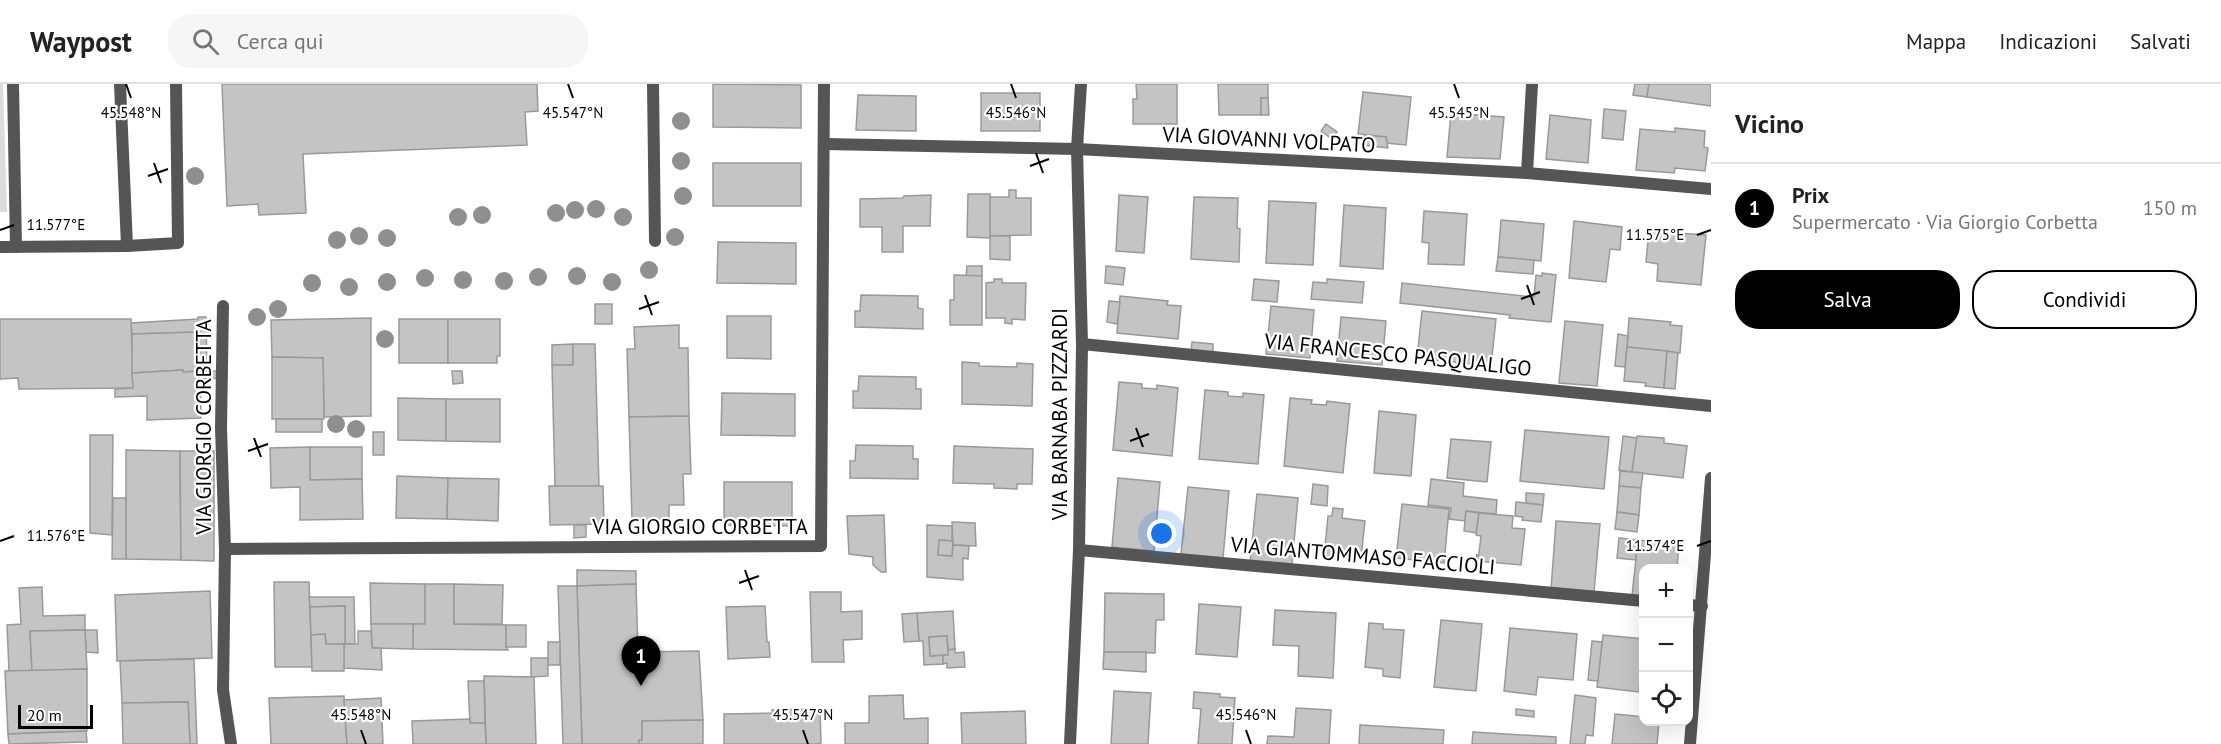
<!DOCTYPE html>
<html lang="it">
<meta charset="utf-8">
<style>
:root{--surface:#fff;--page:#f6f6f6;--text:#222;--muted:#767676;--line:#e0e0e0;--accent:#000}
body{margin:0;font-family:"PT Sans",sans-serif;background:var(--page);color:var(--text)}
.controls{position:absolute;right:18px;bottom:18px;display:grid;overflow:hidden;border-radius:12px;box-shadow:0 6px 24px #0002}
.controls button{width:54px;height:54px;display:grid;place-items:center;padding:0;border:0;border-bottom:2px solid var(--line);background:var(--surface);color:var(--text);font:30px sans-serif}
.scale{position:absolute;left:18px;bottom:15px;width:75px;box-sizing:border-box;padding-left:6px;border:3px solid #000;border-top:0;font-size:16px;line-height:21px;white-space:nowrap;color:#000;-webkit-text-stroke:4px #fff;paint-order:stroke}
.you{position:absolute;left:1162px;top:450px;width:21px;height:21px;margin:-15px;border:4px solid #fff;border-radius:50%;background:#1a73e8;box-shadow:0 0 0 9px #1a73e833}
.badge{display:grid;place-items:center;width:39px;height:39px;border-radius:50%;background:var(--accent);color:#fff;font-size:20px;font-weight:700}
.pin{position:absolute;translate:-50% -50px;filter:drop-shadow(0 2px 3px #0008)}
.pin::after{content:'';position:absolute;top:32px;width:21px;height:18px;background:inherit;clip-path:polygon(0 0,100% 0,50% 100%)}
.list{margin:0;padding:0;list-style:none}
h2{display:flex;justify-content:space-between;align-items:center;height:78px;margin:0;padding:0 24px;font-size:26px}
h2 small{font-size:20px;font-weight:400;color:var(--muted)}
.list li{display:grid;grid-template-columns:39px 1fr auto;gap:18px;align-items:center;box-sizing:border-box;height:90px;padding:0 24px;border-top:2px solid var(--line)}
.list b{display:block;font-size:22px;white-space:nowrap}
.list p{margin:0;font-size:20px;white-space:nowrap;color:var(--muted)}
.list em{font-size:20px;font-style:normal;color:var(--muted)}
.actions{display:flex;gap:12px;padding:18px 24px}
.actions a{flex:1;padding:14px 0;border:2px solid var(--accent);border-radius:24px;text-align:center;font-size:21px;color:var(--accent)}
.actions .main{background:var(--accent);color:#fff}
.icon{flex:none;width:33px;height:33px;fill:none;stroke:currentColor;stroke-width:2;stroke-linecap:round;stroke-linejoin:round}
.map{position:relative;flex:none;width:1711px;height:660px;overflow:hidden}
header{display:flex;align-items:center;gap:36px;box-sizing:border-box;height:84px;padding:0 30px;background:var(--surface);border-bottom:2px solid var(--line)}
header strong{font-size:28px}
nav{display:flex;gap:33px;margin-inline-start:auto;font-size:21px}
.search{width:420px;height:54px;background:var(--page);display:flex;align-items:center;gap:15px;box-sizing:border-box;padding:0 21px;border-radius:24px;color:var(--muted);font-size:22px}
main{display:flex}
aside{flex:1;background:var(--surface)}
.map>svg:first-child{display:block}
</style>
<header>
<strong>Waypost</strong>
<div class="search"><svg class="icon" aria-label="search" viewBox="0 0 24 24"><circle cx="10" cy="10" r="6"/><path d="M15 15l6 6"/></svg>Cerca qui</div>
<nav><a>Mappa</a><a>Indicazioni</a><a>Salvati</a></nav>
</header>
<main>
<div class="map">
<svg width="1711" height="660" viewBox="0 0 1711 660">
<rect width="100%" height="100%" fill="#fff"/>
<path fill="#dcdcdc" d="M0,0H3L7,128H0Z"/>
<g fill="#c4c4c4" stroke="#999" stroke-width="1.5">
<path d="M222,0H537L538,27L525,28L527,61L303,70L306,129L259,131L258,120L227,122Z"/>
<path d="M713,0L801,1V44L713,43Z"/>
<path d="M1136,0H1177V40H1133V15H1137Z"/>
<path d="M1218,0H1268V14H1261V31H1219Z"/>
<path d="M1635,0H1649L1647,13L1633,11Z"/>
<path d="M1649,0H1711V22L1647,13Z"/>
<path d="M1363,8L1411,13L1406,61L1386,59V53L1358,50Z"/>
<rect x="981" y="9" width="59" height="38"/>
<path d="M858,11L916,12V47L856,46Z"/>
<path d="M1261,14H1268L1269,31H1261Z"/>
<path d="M1604,25L1626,27L1623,56L1602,54Z"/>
<path d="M1451,29L1504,33L1500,75L1447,73Z"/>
<path d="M1550,31L1591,36L1588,79L1546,75Z"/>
<path d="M1326,40L1337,48L1332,55L1321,47Z"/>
<path d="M1675,44L1705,47L1704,63L1708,64L1705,87L1675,84L1674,89L1636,86L1640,45L1675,48Z"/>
<path d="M1363,51L1386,53L1388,64L1362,61Z"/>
<rect x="713" y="79" width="88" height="43"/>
<path d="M1009,106H1016V114H1031V151L990,152V113H1009Z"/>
<path d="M968,110H990V154L967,153Z"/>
<path d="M931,111L930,142H903V168H882V143H860V115L903,114L904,112Z"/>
<path d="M1119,111L1148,113L1144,169L1116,167Z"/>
<path d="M1194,113L1238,114L1237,144L1240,145L1239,178L1191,175Z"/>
<path d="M1269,117L1316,119L1313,181L1266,179Z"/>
<path d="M1344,121L1386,124L1383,185L1340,182Z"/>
<path d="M1424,127L1467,130L1464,181L1428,180L1429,159L1422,158Z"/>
<path d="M1501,136L1544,140L1541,177L1498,173Z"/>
<path d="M1574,137L1622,143L1620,166L1610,165L1606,198L1569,194Z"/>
<path d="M1649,147L1706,151L1701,201L1657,197L1658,180L1646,178Z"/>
<path d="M990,152H1010V176L990,175Z"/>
<path d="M718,158L796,159V200L717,199Z"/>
<path d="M1498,173L1534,176L1533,190L1496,187Z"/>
<path d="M967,182H982V192H966Z"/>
<path d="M1106,182L1125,184L1123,201L1105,199Z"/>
<path d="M1542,189L1556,191L1551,238L1509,234L1510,231L1400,219L1402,199L1534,213L1536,191L1542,192Z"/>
<path d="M954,191L982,192V241H950V216H954Z"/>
<path d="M994,195H1002V199H1026L1025,236L1012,235V240L1005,239V234H986V199L994,198Z"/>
<path d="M1254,195L1279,197L1277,218L1252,216Z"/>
<path d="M1327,195L1364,198L1362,219L1311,215L1313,198L1327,199Z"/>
<path d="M861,211L918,212V224L923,225V245L855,243V227H860Z"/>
<path d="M1120,212L1168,217L1167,221L1181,222L1178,255L1117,249Z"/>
<path d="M1109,217L1120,218L1117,240L1107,238Z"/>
<rect x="595" y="220" width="17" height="20"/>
<path d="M1271,222L1314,226L1310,274L1266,270Z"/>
<path d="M1422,227L1496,235L1491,282L1417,274Z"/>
<path d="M727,232H771V275L727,274Z"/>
<path d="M198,233H206L207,287H200L199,248L132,250L131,239L198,235Z"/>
<path d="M1341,233L1386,237L1382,281L1337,277Z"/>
<path d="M371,234V332L324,333L323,274L272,273L271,236Z"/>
<path d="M1629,234L1671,238L1670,241L1682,242L1680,269L1627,263Z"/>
<path d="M0,235H131L133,304L19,305L18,294L0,295Z"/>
<rect x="399" y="235" width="49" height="44"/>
<path d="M448,235H500V272H497V279H448Z"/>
<path d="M1565,237L1603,241L1597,302L1559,299Z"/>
<path d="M679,241V264H688L689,332L629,333L627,265H635L634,243Z"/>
<path d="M199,248L200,287L183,288V286L132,289V250Z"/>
<path d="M1618,250L1628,252L1625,283L1615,282Z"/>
<path d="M1192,258L1213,260V269L1191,267Z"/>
<path d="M573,260V281H552V261Z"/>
<path d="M573,260H595L599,402H555L552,281H573Z"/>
<path d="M1627,263L1667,267L1664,304L1645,302L1646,299L1624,297Z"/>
<path d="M1667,267L1678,269L1675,305L1664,304Z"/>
<path d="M272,273L323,274L324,335H272Z"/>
<path d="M962,278L979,279V282L1017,283V279L1033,280L1032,322L962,320Z"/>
<path d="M183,286V288L200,287L201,334L147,336V312L115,313V305L133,304L132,289Z"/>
<path d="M200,287H226V294L200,295Z"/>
<path d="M452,287H462L463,299L453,300Z"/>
<path d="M859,292L916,293V305H921V325L853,324V307H858Z"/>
<path d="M1119,298L1142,300V304L1157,305V301L1178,304L1172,372L1113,366Z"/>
<path d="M1205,306L1228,308V312L1243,313V309L1264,311L1258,380L1199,375Z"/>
<path d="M722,309L795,310V352L721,351Z"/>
<path d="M398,314L446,315V357L398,356Z"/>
<path d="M1290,314L1312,316L1311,320L1326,321L1327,317L1350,320L1343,389L1284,382Z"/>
<path d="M446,315H500V358L446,357Z"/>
<path d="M1379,327L1416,331L1411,392L1374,389Z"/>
<path d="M689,332L691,390H683L684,421H669V435L632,436L629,333Z"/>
<rect x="276" y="335" width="46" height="13"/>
<path d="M1525,346L1609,353L1604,405L1520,397Z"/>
<rect x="373" y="348" width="11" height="23"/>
<path d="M90,351H113L112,451L90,449Z"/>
<path d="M1623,352L1637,354L1632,388L1619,386Z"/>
<path d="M1637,352L1664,354V359L1687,362L1683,394L1632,388Z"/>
<path d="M1451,355L1491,358L1487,398L1447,394Z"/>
<path d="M856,361L913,362V375H918V395L850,394V377H855Z"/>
<path d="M954,362L1033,365L1032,400H1017V405L994,404V400L953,399Z"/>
<path d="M310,363H362V395L310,396Z"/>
<path d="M310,363V396L362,395L363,435L300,436V403L271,404L270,364Z"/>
<path d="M126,366L180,367L181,476L126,475Z"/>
<path d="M180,367H214V477L181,476Z"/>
<path d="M1620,387L1643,389L1641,404L1619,402Z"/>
<path d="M397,392L448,394L447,435L396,434Z"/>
<path d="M448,394L499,395L498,437L447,435Z"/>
<path d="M1118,394L1160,398L1154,467L1112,463Z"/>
<path d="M1431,395L1464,399L1463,412L1497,416L1496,430L1466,427L1465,437L1449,435L1451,424L1428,421Z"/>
<path d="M724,398H792V442L724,441Z"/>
<path d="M1313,400L1328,402L1327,422L1311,420Z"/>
<path d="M549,402H603L604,440L550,441Z"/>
<path d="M1619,402L1641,404L1639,431L1617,428Z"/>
<path d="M1188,403L1229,407L1223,474L1181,470Z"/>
<path d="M1526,409L1544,410L1543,421L1526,419Z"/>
<path d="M1257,410L1298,414L1292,480L1250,477Z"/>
<path d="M113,414H126V475H112Z"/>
<path d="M1516,418L1543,421L1541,438L1522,436L1523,433L1515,432Z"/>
<path d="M1402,420L1449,425L1444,479L1396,474Z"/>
<path d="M1333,424L1343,425L1342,434L1365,437L1361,474L1339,471V475L1324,473L1328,432H1332Z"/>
<path d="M1466,427L1479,429L1476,449L1464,447Z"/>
<path d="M1617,428L1639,431L1637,448L1615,445Z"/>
<path d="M1479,429L1513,432L1512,444L1525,445L1521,481L1478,477L1481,452L1476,451Z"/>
<path d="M884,431L886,488H881L873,481V473L849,470L847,432Z"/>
<path d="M1556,437L1600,440L1594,508L1551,505Z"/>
<path d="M952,438L975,439L976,462L953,461Z"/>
<path d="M574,441H586V453L574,454Z"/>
<path d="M927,441L952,442V457L939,456L938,471L952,472L953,461L969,462L968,475L963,474V496L927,493Z"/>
<path d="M1619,454L1638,456L1636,476L1617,474Z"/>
<path d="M939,456L953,457L952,472L938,471Z"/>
<path d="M1638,456L1679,460L1677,484H1644V513L1632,512Z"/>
<path d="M577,486L636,487V500L577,502Z"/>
<path d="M274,498H309L312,583H275Z"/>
<path d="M370,499L425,500V540H371Z"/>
<path d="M425,500H454V540L506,541V563L508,566L413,565V540H425Z"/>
<path d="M454,500L503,501L502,540H454Z"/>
<path d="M636,500L638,568L699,567L703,636L642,637V656H639V660H582L577,502Z"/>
<path d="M558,502H577L582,660H563Z"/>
<path d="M42,503L43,532L85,531V546L30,547L32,587H9L7,541L21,540L19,504Z"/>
<path d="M210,507L212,574L117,577L115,511Z"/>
<path d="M810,508H841V528L862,527V555L843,556L844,578H812Z"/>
<path d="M1105,509L1164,510V536H1156L1155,569L1104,568Z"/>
<path d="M309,513H354L355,560H345V522L310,523Z"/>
<path d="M1199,520L1241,523L1237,573L1196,570Z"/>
<path d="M345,522V560H326L325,550L311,551L310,523Z"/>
<path d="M765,522L767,558H769L770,573L728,575L726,523Z"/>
<path d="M1275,526L1336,529L1333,594L1298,592L1299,562L1273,561Z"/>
<path d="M953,527L955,565L948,566L947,552L929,553L930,572L943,571V580L924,581L923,557H919L917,529Z"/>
<path d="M917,529L919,557L904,558L902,530Z"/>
<path d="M1441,536L1482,540L1476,607L1434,603Z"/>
<path d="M1369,539L1383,540V545L1404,546L1400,594L1383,592V585L1365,583Z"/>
<path d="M371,540H413V565L372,564Z"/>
<rect x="506" y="541" width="20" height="22"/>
<path d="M1510,544L1577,550L1573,596L1538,593L1536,611L1504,607Z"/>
<path d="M85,546H97L98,569L86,568Z"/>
<path d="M85,546L87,585L32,587L30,547Z"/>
<path d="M358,547H371L372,564H381L382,586L344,584V560H358Z"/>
<path d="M325,550L326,560H344V587H312L311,551Z"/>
<path d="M1603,551L1644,555V583L1641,582L1639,608L1597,603Z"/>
<path d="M947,552L948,571L930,572L929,553Z"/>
<path d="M1592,557L1602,558L1598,597L1588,596Z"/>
<rect x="548" y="558" width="12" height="23"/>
<path d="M955,565V569L964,568L965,583L947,584V579L943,580V571H948V566Z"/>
<path d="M1104,568H1146V588L1103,585Z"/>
<path d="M531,574H548V592L531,593Z"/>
<path d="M194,575L197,660H190L188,618L122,619L120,577Z"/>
<path d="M87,585V647L8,650L5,587Z"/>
<path d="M484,592L534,593L536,660H486Z"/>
<path d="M468,597H484L485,639H470Z"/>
<path d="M1114,607L1151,609L1148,660H1111Z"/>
<path d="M1194,608L1220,610V613L1235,614L1232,660H1198L1201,625L1193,624Z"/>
<path d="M903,611L904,635L928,634V660H845V639H869V612Z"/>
<path d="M1575,611L1596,614L1593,652L1586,651L1585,660H1570Z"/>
<path d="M344,612L347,660H271L269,614Z"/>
<path d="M381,614L383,660H347L344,616Z"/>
<path d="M188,618L190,660H123L122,619Z"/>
<path d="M1296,624L1331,626L1329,660H1267L1268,652L1294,653Z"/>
<path d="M820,625L821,659L818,660H724V630L773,629L772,626Z"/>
<path d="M1516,625L1534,627V633L1516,631Z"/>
<path d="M1025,627L1026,660H962L961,629Z"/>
<path d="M1615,630L1644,633V638H1659L1657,660H1612Z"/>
<path d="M470,635V639H485L486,660H413L412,637Z"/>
<path d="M703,636V660H639V656H642V637Z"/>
<path d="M1360,641L1444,646L1443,660H1359Z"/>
<path d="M86,647L87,658L9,660L8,650Z"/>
<path d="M1473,648L1556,653V660H1472Z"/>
</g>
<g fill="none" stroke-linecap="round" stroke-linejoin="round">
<path stroke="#777" stroke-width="4" stroke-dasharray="1.5 3" stroke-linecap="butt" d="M1476,472H1479L1478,484H1475Z"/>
<g stroke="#555" stroke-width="12">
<path d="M13,0L16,163"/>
<path d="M120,0L127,162"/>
</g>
<g stroke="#555" stroke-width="12">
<path d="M653,0L655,157"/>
<path d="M824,60L1077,65L1527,89L1711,105"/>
<path d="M1527,89L1532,0"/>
<path d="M0,163L127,162L178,159L176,0"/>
<path d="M223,222L221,344L225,465L223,606L231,660"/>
<path d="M1082,260L1711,322"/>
<path d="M225,465L821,462L824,0"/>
<path d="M1079,466L1644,517"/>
<path d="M1688,521L1702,522"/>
<path d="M1070,660L1079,466L1082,260L1077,65L1081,0"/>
<path d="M1690,660L1711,394"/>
</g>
</g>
<g fill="#8f8f8f">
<circle cx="681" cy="37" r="9"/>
<circle cx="681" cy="77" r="9"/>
<circle cx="195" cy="92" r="9"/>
<circle cx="683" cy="112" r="9"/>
<circle cx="596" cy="125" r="9"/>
<circle cx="575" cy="126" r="9"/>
<circle cx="556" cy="129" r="9"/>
<circle cx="482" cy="131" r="9"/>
<circle cx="458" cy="133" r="9"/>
<circle cx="623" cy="133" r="9"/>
<circle cx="359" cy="152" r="9"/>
<circle cx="675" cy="153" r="9"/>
<circle cx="387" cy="154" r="9"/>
<circle cx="337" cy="156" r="9"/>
<circle cx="649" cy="186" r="9"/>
<circle cx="577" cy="192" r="9"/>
<circle cx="538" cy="193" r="9"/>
<circle cx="425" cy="194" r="9"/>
<circle cx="463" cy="196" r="9"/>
<circle cx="504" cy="197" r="9"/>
<circle cx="387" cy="198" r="9"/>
<circle cx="612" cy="198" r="9"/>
<circle cx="312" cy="199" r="9"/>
<circle cx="349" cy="203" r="9"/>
<circle cx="278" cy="225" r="9"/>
<circle cx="257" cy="233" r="9"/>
<circle cx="385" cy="255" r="9"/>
<circle cx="336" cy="340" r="9"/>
<circle cx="356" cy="345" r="9"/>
</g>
<path fill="none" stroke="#000" stroke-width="2" d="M126,0L131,14M568,0L573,14M1011,0L1016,14M1454,0L1459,14M1036,69L1043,89M154,79L161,99M1030,82L1049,75M148,92L168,85M0,146L14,141M1697,151L1711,146M1527,201L1534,221M645,211L652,231M1521,215L1540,208M639,225L659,218M1136,344L1143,363M254,354L261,373M1130,357L1149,350M248,367L268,360M0,457L14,452M1697,462L1711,457M745,486L752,506M739,499L759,492M361,646L366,660M803,646L808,660M1246,646L1251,660"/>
<g text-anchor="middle" stroke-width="4.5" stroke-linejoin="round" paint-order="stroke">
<g font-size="21" fill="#000" stroke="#fff">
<text transform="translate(1269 56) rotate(3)" y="7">VIA GIOVANNI VOLPATO</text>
<text transform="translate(1398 271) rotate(6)" y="7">VIA FRANCESCO PASQUALIGO</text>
<text transform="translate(1060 330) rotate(-90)" y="7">VIA BARNABA PIZZARDI</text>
<text transform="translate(204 343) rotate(-90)" y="7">VIA GIORGIO CORBETTA</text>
<text x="700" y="450">VIA GIORGIO CORBETTA</text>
<text transform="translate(1363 472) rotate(5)" y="7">VIA GIANTOMMASO FACCIOLI</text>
</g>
</g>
<g font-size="15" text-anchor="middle" fill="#000" stroke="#fff" stroke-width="4.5" stroke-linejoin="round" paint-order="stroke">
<text x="131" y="34">45.548°N</text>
<text x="573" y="34">45.547°N</text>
<text x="1016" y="34">45.546°N</text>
<text x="1459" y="34">45.545°N</text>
<text x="56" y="146">11.577°E</text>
<text x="1655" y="156">11.575°E</text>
<text x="56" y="457">11.576°E</text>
<text x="1655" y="467">11.574°E</text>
<text x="361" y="636">45.548°N</text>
<text x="803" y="636">45.547°N</text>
<text x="1246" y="636">45.546°N</text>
</g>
</svg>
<div class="controls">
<button>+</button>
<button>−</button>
<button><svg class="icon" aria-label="locate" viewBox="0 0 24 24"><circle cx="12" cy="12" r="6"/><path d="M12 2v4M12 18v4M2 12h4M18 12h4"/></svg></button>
</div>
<div class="scale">20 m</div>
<div class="you"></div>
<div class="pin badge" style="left:641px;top:602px">1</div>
</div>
<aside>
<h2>Vicino<small></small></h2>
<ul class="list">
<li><span class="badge">1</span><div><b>Prix</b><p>Supermercato · Via Giorgio Corbetta</p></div><em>150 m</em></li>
</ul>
<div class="actions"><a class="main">Salva</a><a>Condividi</a></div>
</aside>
</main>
